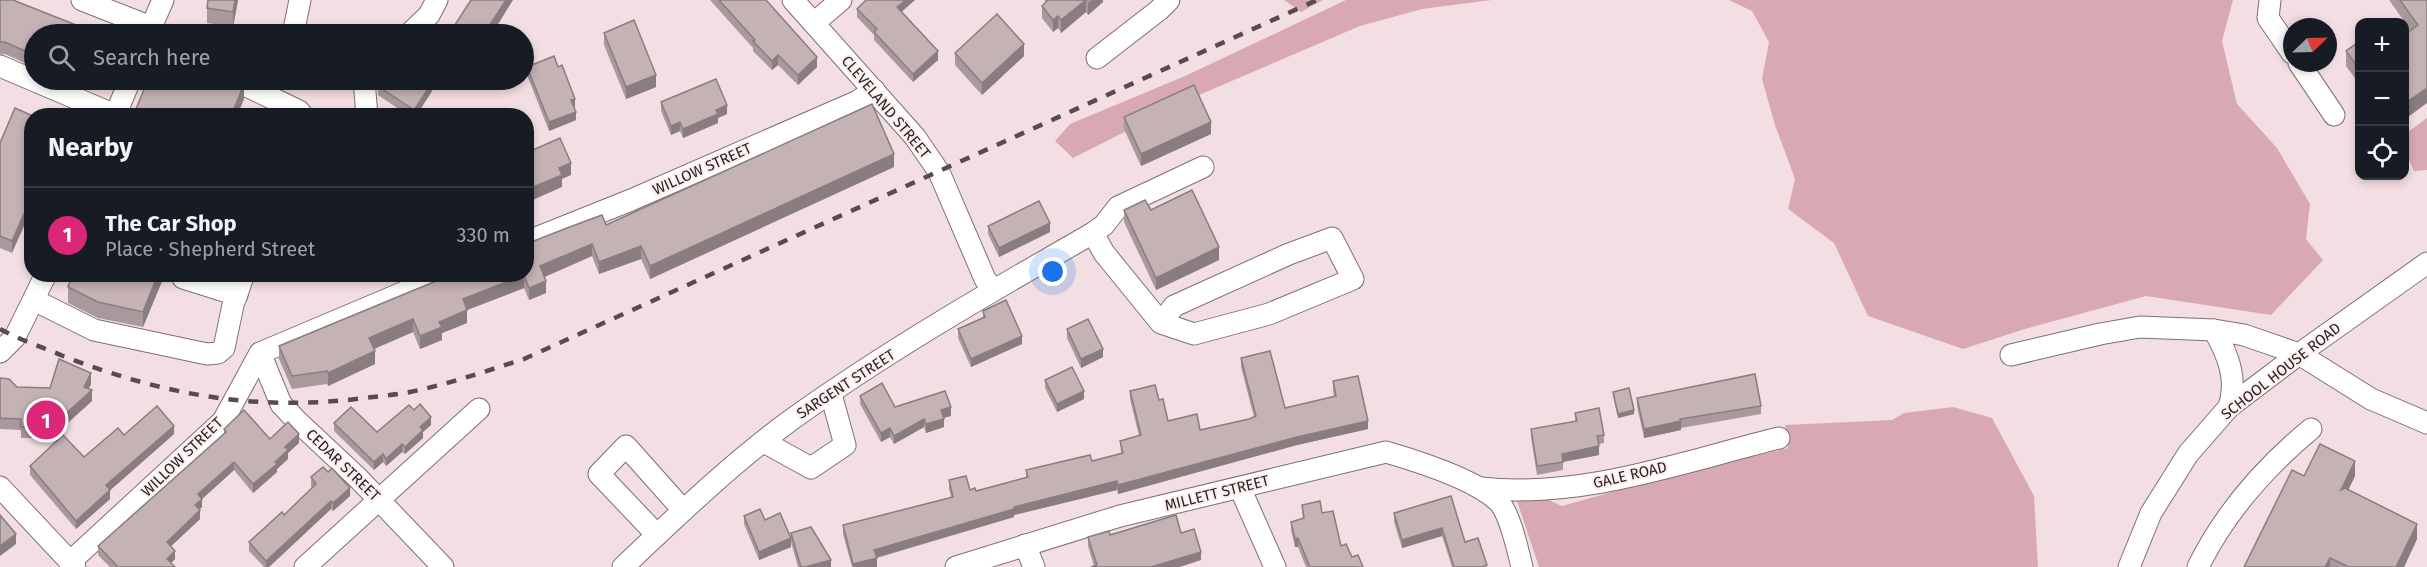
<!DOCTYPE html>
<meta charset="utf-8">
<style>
:root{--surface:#171b24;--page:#20242c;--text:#f1f3f6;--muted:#9ea1a6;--line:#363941;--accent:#db2777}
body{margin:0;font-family:"Fira Sans",sans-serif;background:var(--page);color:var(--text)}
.controls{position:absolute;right:18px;top:18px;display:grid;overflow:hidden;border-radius:12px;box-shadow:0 3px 9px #0003}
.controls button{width:54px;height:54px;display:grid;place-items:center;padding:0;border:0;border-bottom:2px solid var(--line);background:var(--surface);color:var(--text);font:30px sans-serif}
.compass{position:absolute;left:2283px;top:18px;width:54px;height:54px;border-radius:50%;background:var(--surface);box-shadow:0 3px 9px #0003;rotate:67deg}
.you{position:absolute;left:1053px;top:272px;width:21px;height:21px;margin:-15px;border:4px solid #fff;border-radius:50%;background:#1a73e8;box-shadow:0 0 0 9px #1a73e833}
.badge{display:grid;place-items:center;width:39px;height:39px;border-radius:50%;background:var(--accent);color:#fff;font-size:20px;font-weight:700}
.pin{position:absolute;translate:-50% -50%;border:3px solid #fff;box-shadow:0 2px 6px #0006}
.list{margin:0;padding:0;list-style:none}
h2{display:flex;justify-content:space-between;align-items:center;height:78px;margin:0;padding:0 24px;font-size:26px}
h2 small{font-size:20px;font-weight:400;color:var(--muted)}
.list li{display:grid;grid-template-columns:39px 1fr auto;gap:18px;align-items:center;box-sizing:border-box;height:96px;padding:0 24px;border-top:2px solid var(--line)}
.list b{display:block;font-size:22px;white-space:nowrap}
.list p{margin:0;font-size:20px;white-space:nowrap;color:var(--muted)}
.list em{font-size:20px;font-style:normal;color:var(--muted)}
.icon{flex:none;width:33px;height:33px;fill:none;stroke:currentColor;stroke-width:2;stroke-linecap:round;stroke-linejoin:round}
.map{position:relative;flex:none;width:2427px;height:567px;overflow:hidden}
.search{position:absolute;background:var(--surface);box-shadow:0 3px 9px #0003;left:24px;top:24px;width:510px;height:66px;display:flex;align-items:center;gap:15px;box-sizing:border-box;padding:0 21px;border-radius:33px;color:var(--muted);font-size:22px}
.panel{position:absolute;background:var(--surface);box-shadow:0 3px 9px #0003;left:24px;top:108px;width:510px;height:174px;border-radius:24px}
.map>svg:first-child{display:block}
</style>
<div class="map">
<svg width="2427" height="567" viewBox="0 0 2427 567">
<rect width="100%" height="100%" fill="#f3dfe3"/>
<g fill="#d9a9b3">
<path d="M1284,0H1323L1301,12Z"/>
<path d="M1346,0H1492L1422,9L1360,26L1192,98L1073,158L1055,141L1070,124L1185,76Z"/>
<path d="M1729,0H2233L2222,41L2237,104L2277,148L2310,204L2306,239L2323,260L2271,315L2146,296L2025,329L1963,349L1868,316L1834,243L1788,209L1795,179L1775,125L1762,79L1769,42L1752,11Z"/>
<path d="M2427,118V170L2414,171L2405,150V134Z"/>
<path d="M1953,407L1992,418L2034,496L2038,567H1539L1517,501L1540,496L1562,506L1669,476L1788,448L1785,425L1892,420L1904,413Z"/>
</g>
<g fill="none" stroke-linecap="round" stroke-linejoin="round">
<g stroke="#7f6e72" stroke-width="23">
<g id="minor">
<path d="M82,0L151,27"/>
<path d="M793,0L915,137L939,172L985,279L993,290"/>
<path d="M2270,0L2268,18L2292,53"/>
<path d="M814,23L841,0"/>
<path d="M148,34L163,0"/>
<path d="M293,34L300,0"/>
<path d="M409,34L429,15L437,0"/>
<path d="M1097,58L1159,10L1169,0"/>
<path d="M2299,63L2334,115"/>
<path d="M0,66L115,115"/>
<path d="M234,80L299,111L303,116"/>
<path d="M364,80L367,116"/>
<path d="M115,116L130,80"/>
<path d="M1093,233L1104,253L1161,323L1194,334L1269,314L1353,279L1332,238L1289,254L1174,306L1161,323"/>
<path d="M526,242L631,200L858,101L874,90"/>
<path d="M183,278L237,295"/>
<path d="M34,300L94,330L207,354L218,353L224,348L233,305L244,274"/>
<path d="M2214,330C2228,355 2238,379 2229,407"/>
<path d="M0,352L15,337L46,274"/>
<path d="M260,353L281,404L297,421L358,478L443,567"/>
<path d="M2011,355L2100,334L2140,327L2214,330L2244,335L2299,354L2371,399L2427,423"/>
<path d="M764,442L811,468L845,445L831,394"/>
<path d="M0,487L75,567"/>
<path d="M1240,488L1275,567"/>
<path d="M1481,488C1582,499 1682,462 1779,438"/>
<path d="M657,535L599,474L626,446L683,510"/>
<path d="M1025,545L1034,567"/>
<path d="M70,562L223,421L260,353L447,274"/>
<path d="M305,567L479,409"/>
<path d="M623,567C677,516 731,464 791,420C887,351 990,292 1093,233L1104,225L1118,207L1203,167"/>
<path d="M956,567L1120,516L1386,452C1417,461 1476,480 1499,502C1510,514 1518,551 1522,567"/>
<path d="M2129,567L2151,513L2188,454L2229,407L2299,354L2427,263"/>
<path d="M2198,567C2225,512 2264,468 2311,429"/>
</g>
</g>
<use href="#minor" stroke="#fff" stroke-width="21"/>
<path stroke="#564c4d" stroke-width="4.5" stroke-dasharray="10 10" stroke-linecap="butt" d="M0,329C20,340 42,347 63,356C164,395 256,412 365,398C380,396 395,395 410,392C449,384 486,371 524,359L1317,0"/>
</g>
<g fill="#a9999c">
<path d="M0,0L81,34H34V67L5,54L0,55Z"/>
<path d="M208,0H238L233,27L207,23V8Z"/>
<path d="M710,0H766L817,67L798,85L778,65L772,70L753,51V48Z"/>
<path d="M1044,0H1103V2L1088,15L1086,12L1061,33L1058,28L1053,32L1042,18V6L1046,2Z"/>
<path d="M2389,0H2427V103L2411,31Z"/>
<path d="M857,9L902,12L938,60L913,82L874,40V35L857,17Z"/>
<path d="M604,33L656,87L626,99L604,45Z"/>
<path d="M2360,41V85L2346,66V51Z"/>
<path d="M955,53L1024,56L982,95L955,65Z"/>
<path d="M527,67H558L575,107L574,108L576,120L549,131L527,75Z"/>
<path d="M378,82L432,91L416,116H409L378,95Z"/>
<path d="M661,102L727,114L718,118V123L683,138L680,131L671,135L661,111Z"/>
<path d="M15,108L12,253L0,248V143Z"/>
<path d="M1124,117L1211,134L1141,166L1124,129Z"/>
<path d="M894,167L650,279L641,259L599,274L592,256L544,277L546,293L529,300L524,288L467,310V323L442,333V340L420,349L413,332L374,349L375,364L328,386L327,384L292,389L279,359V346L606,225Z"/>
<path d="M1124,210L1219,260L1156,290L1124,222Z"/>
<path d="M988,226L1050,232L999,257L988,234Z"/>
<path d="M73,274H165L143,327L98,318L68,303V287Z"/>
<path d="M983,311L1022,344L971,367L958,338V329L983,318Z"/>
<path d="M1067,329L1103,357L1081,368L1067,338Z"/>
<path d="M1241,358L1285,408L1334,397L1333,390V381L1368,429L1297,445L1118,494L1117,490L1014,515V517L877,558V567H852L843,534V525L951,497L949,489V480L970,490L976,491L1026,477V470L1092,461L1121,453L1120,441L1139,436L1130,399V391L1159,400L1168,421L1200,430L1249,419L1254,417L1241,367Z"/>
<path d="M0,378L17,387L50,388L91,384L88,389L92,401L51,438H21V430L0,429Z"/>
<path d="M1045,380L1084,399L1057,412L1045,388Z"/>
<path d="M1613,392L1634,414L1618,418L1613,396Z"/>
<path d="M860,396L895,407L951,416L944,418V427L926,433L924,427L894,444L890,437L881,442L860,404Z"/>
<path d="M1637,398L1761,406V414L1681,428V430L1644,438L1637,406Z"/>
<path d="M414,410L431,425L423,432V438L405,454L402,452L386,466L383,462L374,470L334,431V423L377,432Z"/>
<path d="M1575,413L1604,435V443L1599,444V455L1563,462V470L1537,475L1531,437V429L1575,421Z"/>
<path d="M224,429L270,439L299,443L288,453V459L277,469V472L253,493L234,470L202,499V507L200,509V519L171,546L175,559L171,563L175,567H110L98,555V546L224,434Z"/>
<path d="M174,434L110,490V499L76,529L30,475V466L84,457L124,435Z"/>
<path d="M2304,476H2355L2348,490L2417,539L2404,567H2244Z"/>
<path d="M311,477L350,496L333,511L331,509L269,567H264L249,551V542L284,515L312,488L311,486Z"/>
<path d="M1451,496L1465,542L1487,567H1452L1442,536L1402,548L1394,522V513Z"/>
<path d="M1302,505L1322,513L1341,546L1363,567H1306L1298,547H1295L1291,530V522L1303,519Z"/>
<path d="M744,516L765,520L791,538V533L831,567H798L791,542V547L759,560L744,524Z"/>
<path d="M1181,533L1201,560L1179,567H1091L1094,566L1088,546V537L1110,535Z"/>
</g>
<g fill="#897d7f">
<path d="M235,0H238L233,27V12Z"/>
<path d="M506,0H513L492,34H484Z"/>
<path d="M906,0H915L897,16V7Z"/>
<path d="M1086,0V12L1061,33V20Z"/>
<path d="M1092,0H1103V2L1088,15V3Z"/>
<path d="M1058,16V28L1053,32V20Z"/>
<path d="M1024,44V56L982,95V83Z"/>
<path d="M938,51V60L913,82V74Z"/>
<path d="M778,55V65L772,70V61Z"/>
<path d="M817,57V67L798,85V75Z"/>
<path d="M656,75V87L626,99V87Z"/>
<path d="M432,83V91L416,116H414V110Z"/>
<path d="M244,84V99L237,116H231Z"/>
<path d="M2427,88V103L2404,120V104Z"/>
<path d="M575,99V107L571,109V100Z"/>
<path d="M727,105V114L718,118V123L683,138V129L716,110Z"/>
<path d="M576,112V120L549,131V122Z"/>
<path d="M680,122V131L671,135V126Z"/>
<path d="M1211,122V134L1141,166V154Z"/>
<path d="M894,154V167L650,279V266Z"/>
<path d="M571,163V175L562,179V187L526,203V190L559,168Z"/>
<path d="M32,196V208L12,253V241Z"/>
<path d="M1050,223V232L999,257V248Z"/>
<path d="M592,244V256L540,279V266Z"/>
<path d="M641,246V259L599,274V262Z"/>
<path d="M1219,247V260L1156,290V278Z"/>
<path d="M158,274H165L143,327V312Z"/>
<path d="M524,275V288L467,310V323L442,333V340L420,349V336L439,322L463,299Z"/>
<path d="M546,281V293L529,300V288Z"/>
<path d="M413,319V332L369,351V338Z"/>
<path d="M1022,336V344L971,367V359Z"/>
<path d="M1103,349V357L1081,368V359Z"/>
<path d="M375,351V364L328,386V373Z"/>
<path d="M91,373V384L85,396L92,390V401L51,438V427L84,387Z"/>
<path d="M1084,391V399L1057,412V404Z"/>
<path d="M951,407V416L941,418V410Z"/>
<path d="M1634,410V414L1618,418V414Z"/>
<path d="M431,417V425L423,432V438L405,454V447L420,427Z"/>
<path d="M924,419V427L894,444V436Z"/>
<path d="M944,419V427L926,433V424Z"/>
<path d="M1368,421V429L1297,445L1118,494V485L1297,437Z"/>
<path d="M1681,421V430L1644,438V429Z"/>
<path d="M174,426V434L106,494V485Z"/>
<path d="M890,428V437L881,442V433Z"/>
<path d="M299,434V443L288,453V459L277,469V472L253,493V484L275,462L285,447Z"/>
<path d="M402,444V452L386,466V459Z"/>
<path d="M1599,446V455L1562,462V454Z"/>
<path d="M383,454V462L374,470V462Z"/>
<path d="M2355,461V476L2341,505V490Z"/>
<path d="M234,462V470L202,499V507L195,513V505L198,494Z"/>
<path d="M1117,481V490L1014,515V517L874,558V550L1014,507Z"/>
<path d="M350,488V496L333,511V503Z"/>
<path d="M110,490V499L76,529V521Z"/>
<path d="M331,501V509L269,567H266V561Z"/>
<path d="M200,510V519L167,550V542Z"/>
<path d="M2417,524V539L2404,567H2396Z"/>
<path d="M1442,528V536L1402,548V540Z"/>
<path d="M16,534V544L0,556V546Z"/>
<path d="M791,538V547L759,560V552Z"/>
<path d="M1298,538V547H1295V539Z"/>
<path d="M175,551V559L167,567V559Z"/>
<path d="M1201,552V560L1179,567H1151Z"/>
<path d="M877,558V567H853V564Z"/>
<path d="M2330,558V567H2325Z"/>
<path d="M831,560V567H805Z"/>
</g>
<g fill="#c4b2b5" stroke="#897d7f" stroke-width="1.5">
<path d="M0,0H13L81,27L78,34H34V55L5,42H0Z"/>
<path d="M208,0H235L233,12L207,8Z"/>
<path d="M471,0H506L484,34H449Z"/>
<path d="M719,0H766L817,57L798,75L778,55L772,61L753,41L755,40Z"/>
<path d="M866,0H906L897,7L938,51L913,74L874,32L877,29L857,9Z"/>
<path d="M1048,0H1086L1061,20L1058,16L1053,20L1042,6Z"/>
<path d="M2400,0H2427V88L2404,104V35L2418,25Z"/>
<path d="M997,14L1024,44L982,83L955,53Z"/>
<path d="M634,20L656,75L626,87L604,33Z"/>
<path d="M2360,41V70L2346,51Z"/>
<path d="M554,56L558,67L562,65L575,99L571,100L576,112L549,122L527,67Z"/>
<path d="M716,79L727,105L716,110L718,114L683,129L680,122L671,126L661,102Z"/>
<path d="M148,80H214L226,85L228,80H235L244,84L231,116H133Z"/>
<path d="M379,80H427L432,83L414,110L378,86V82Z"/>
<path d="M1194,85L1211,122L1141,154L1124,117Z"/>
<path d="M872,104L894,154L650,266L641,246L599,262L592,244L540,266L546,281L529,288L524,275L463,299L467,310L439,322L442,327L420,336L413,319L369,338L375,351L328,373L327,371L292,376L279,346L453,274H526V244L567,228L602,215L606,225Z"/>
<path d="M15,108L33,116H32V196L12,241L0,236V143Z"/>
<path d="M560,138L571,163L559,168L562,175L526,190V153Z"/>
<path d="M1192,190L1219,247L1156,278L1124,210L1145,200L1151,210Z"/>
<path d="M1039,201L1050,223L999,248L988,226Z"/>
<path d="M73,274H158L143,312L98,302L68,287Z"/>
<path d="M1006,300L1022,336L971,359L958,329L985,317L983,311Z"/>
<path d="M1088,319L1103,349L1081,359L1067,329Z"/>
<path d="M1270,351L1285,408L1336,396L1333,381L1358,376L1368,421L1297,437L1118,485L1117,481L1014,507V509L874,550L877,558L853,564L843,525L953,497L949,480L966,476L970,490L975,488L976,491L1028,477L1026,470L1090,455L1092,461L1123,453L1120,441L1141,435L1130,391L1155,385L1159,400L1163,399L1168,421L1197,414L1200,430L1249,419L1256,416L1241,358Z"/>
<path d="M59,359L91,373L84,387L92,390L51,427H21V419L0,418V378L9,379L17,387L50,388Z"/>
<path d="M1072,367L1084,391L1057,404L1045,380Z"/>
<path d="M1755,374L1761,406L1680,419L1681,421L1644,429L1637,398Z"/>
<path d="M882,383L895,407L945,391L951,407L941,410L944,419L926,424L924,419L894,436L890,428L881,433L860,396Z"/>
<path d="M1629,388L1634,410L1618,414L1613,392Z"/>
<path d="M420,404L431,417L420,427L423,430L405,447L402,444L386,459L383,454L374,462L334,423L351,407L377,432L409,405L414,410Z"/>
<path d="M157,406L174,426L106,485L110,490L76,521L30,466L63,435L84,457L118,428L124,435Z"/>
<path d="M1599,408L1604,435L1597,436L1599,446L1562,454L1563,462L1537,466L1531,429L1577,421L1575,413Z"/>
<path d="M244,410L270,439L288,422L299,434L285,447L288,450L275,462L277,464L253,484L234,462L198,494L202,499L195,505L200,510L167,542L175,551L167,559L175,567H118L98,546L226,432L224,429Z"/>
<path d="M2320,444L2355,461L2341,490L2345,488L2417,524L2396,567H2349L2330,558L2325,567H2244L2292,470L2304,476Z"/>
<path d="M323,467L328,472L332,468L350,488L333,503L331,501L266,561L249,542L282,512L284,515L316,484L311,477Z"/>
<path d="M1451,496L1465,542L1478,538L1487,565L1482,567H1454L1442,528L1402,540L1394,513Z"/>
<path d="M1320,501L1322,513L1333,511L1341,546L1346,544L1352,557L1358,555L1363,567H1310L1298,538L1295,539L1291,522L1304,518L1302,505Z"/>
<path d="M760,509L765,520L780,513L791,538L759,552L744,516Z"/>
<path d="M0,515L16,534L0,546Z"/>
<path d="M1176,515L1181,533L1194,529L1201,552L1151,567H1091L1097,565L1088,537L1109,531L1110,535Z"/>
<path d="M811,527L831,560L805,567H801L791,533Z"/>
</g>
<g text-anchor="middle" stroke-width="4.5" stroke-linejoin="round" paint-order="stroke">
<g font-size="15" fill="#2a2324" stroke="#fdeef0">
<text transform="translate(886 107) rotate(50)" y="5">CLEVELAND STREET</text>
<text transform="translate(702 169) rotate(-24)" y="5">WILLOW STREET</text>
<text transform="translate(2281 371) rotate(-38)" y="5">SCHOOL HOUSE ROAD</text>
<text transform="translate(846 384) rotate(-33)" y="5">SARGENT STREET</text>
<text transform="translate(182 457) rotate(-44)" y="5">WILLOW STREET</text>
<text transform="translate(343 465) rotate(44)" y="5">CEDAR STREET</text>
<text transform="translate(1630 475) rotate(-13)" y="5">GALE ROAD</text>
<text transform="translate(1217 493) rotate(-14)" y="5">MILLETT STREET</text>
</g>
</g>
</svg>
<div class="controls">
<button>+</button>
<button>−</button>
<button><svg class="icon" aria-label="locate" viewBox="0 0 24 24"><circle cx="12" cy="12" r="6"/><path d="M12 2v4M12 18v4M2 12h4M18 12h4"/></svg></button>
</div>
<svg class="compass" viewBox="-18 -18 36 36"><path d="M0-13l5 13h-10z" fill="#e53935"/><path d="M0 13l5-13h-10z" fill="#9ea1a6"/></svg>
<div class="you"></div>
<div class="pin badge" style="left:46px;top:420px">1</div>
<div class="search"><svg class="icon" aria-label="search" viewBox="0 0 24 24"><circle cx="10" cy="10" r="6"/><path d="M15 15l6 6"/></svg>Search here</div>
<section class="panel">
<h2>Nearby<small></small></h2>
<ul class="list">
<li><span class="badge">1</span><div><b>The Car Shop</b><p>Place · Shepherd Street</p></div><em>330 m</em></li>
</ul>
</section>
</div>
